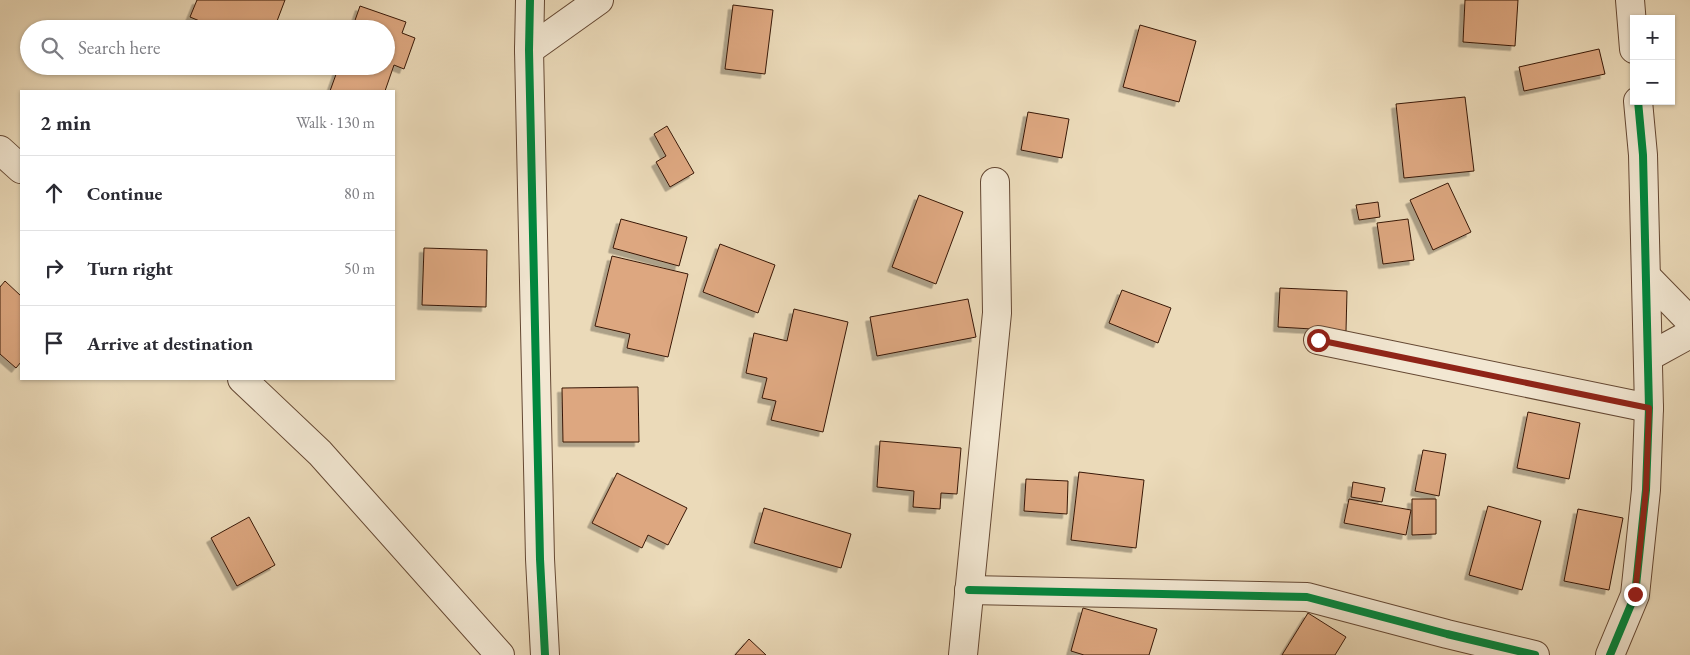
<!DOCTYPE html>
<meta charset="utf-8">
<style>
:root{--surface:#fff;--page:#f7f7f7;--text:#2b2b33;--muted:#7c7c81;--line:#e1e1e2}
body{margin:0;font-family:"EB Garamond",serif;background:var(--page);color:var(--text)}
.controls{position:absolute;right:15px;top:15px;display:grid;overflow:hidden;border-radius:0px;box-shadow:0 1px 4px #0004}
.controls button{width:45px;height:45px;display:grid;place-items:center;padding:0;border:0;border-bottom:1px solid var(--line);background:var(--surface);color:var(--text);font:25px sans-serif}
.stop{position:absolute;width:15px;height:15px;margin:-11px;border:4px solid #8f2418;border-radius:50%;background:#fff}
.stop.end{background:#8f2418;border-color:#fff;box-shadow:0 1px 5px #0008}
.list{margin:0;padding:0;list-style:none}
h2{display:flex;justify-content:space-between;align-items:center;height:65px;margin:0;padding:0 20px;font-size:21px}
h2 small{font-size:16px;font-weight:400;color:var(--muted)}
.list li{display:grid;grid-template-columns:32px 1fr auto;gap:15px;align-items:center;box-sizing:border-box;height:75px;padding:0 20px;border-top:1px solid var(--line)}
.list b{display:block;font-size:19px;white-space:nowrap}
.list em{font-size:16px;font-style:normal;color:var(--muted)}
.icon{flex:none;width:28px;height:28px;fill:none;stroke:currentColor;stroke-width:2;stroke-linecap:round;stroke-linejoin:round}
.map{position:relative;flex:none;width:1690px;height:655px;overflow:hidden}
.search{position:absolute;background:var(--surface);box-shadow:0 1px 4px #0004;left:20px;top:20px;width:375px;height:55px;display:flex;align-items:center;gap:12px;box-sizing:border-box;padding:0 18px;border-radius:28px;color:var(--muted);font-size:19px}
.panel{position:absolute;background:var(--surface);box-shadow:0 1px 4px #0004;left:20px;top:90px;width:375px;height:290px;border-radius:0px}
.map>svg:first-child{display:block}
</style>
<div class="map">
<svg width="1690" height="655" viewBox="0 0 1690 655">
<defs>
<filter id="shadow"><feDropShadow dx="-4.5" dy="4.5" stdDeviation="0" flood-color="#0004"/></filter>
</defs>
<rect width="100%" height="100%" fill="#ebdab9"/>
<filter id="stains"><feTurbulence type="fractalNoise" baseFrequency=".004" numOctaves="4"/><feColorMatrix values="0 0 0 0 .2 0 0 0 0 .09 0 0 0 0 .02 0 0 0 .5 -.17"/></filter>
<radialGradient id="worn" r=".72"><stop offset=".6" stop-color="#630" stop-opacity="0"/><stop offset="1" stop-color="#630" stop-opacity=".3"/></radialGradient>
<g fill="#dda780" stroke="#381806" filter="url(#shadow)">
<path d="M197,0H285L274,29H219L190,17Z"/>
<path d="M1465,0H1518L1515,46L1463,42Z"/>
<path d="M733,5L773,10L765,74L725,69Z"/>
<path d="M360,6L406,22L402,33L415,38L404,69L394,65L385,91H330L339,66H386V29H352Z"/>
<path d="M1140,25L1196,41L1179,102L1123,87Z"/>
<path d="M1599,49L1605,74L1524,91L1519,67Z"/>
<path d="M1465,97L1474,171L1404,178L1396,104Z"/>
<path d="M1028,112L1069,119L1062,158L1021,150Z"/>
<path d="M667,126L694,173L670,187L656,162L666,156L654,134Z"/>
<path d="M1448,183L1471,232L1433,250L1410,200Z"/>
<path d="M919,195L963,212L936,284L892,267Z"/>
<path d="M1378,202L1380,217L1359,220L1356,205Z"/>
<path d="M621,219L687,237L679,266L613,248Z"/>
<path d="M1408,219L1414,260L1383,264L1377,223Z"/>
<path d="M720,244L775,265L758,313L703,292Z"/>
<path d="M424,248L487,250L486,307L422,305Z"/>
<path d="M612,256L688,274L668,357L627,348L630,334L595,326Z"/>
<path d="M5,281L21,296V362L16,368L0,354V287Z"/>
<path d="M1280,288L1347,291L1346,331L1278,327Z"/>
<path d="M1122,290L1171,308L1158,343L1109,323Z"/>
<path d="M968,299L976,337L877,356L870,317Z"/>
<path d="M794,309L848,322L823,432L771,420L776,401L762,398L767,378L746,373L754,333L787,341Z"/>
<path d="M638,387L639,442H563L562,388Z"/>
<path d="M1528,412L1580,423L1569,479L1517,468Z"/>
<path d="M880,441L961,448L957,494L941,493L940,509L913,507L914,491L877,487Z"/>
<path d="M1423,450L1446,454L1439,496L1415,491Z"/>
<path d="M1079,472L1144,480L1136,548L1071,540Z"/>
<path d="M617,473L687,508L668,545L648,535L642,548L592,523Z"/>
<path d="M1026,479L1068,481L1067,514L1024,511Z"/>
<path d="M1353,482L1385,488L1382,502L1351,497Z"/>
<path d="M1349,499L1411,510L1406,535L1344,523Z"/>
<path d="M1412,499H1436V534L1412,535Z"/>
<path d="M1488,506L1541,521L1522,590L1469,575Z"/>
<path d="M764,508L851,534L841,568L754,543Z"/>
<path d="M1578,509L1623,518L1609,590L1564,581Z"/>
<path d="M249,517L275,565L237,586L211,538Z"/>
<path d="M1083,608L1157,629L1149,655H1084L1071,651Z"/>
<path d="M1308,613L1346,637L1335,655H1282Z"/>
<path d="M749,639L766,655H735Z"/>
</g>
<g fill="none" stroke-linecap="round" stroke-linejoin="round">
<g stroke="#654833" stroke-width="30">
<g id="minor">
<path d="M530,0L529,50L540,559L545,655"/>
<path d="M1630,0L1634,49"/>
<path d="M529,50L599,0"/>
<path d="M0,150L21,169"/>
<path d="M1646,276L1690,321"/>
<path d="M1318,340L1649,408"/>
<path d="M1648,357L1690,334"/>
<path d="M242,379L320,453L500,655"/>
<path d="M969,590L1307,597L1447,634L1535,655"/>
<path d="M963,655L997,313L995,182"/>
<path d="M1610,655L1635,595L1646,490L1649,408L1643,155L1638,101"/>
</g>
</g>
<use href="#minor" stroke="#f2e7d2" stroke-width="28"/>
<g stroke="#f2e7d2" stroke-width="11">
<g id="cycleway">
<path d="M530,0L529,50L540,559L545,655"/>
<path d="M969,590L1307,597L1447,634L1535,655"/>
<path d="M1610,655L1635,595L1646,490L1649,408L1643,155L1638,101"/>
</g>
</g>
<use href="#cycleway" stroke="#00873e" stroke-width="8"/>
</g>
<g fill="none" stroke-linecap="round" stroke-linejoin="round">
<path stroke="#8f2418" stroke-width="6" d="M1318,340L1649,408L1646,490L1635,594"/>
</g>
<rect width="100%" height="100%" filter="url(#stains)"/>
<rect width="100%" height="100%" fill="url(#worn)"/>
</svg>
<div class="controls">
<button>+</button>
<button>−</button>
</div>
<div class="stop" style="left:1318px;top:340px"></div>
<div class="stop end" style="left:1635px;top:594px"></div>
<div class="search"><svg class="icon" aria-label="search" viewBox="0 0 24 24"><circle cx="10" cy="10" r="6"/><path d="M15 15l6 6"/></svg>Search here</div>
<section class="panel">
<h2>2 min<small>Walk · 130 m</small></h2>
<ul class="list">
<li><svg class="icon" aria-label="ahead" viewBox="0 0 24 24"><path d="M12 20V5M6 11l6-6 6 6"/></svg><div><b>Continue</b></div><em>80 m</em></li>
<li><svg class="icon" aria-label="right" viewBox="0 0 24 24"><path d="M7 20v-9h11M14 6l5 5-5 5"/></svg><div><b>Turn right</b></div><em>50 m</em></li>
<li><svg class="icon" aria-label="arrive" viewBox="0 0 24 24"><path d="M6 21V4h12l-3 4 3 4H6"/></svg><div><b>Arrive at destination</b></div></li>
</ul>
</section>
</div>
